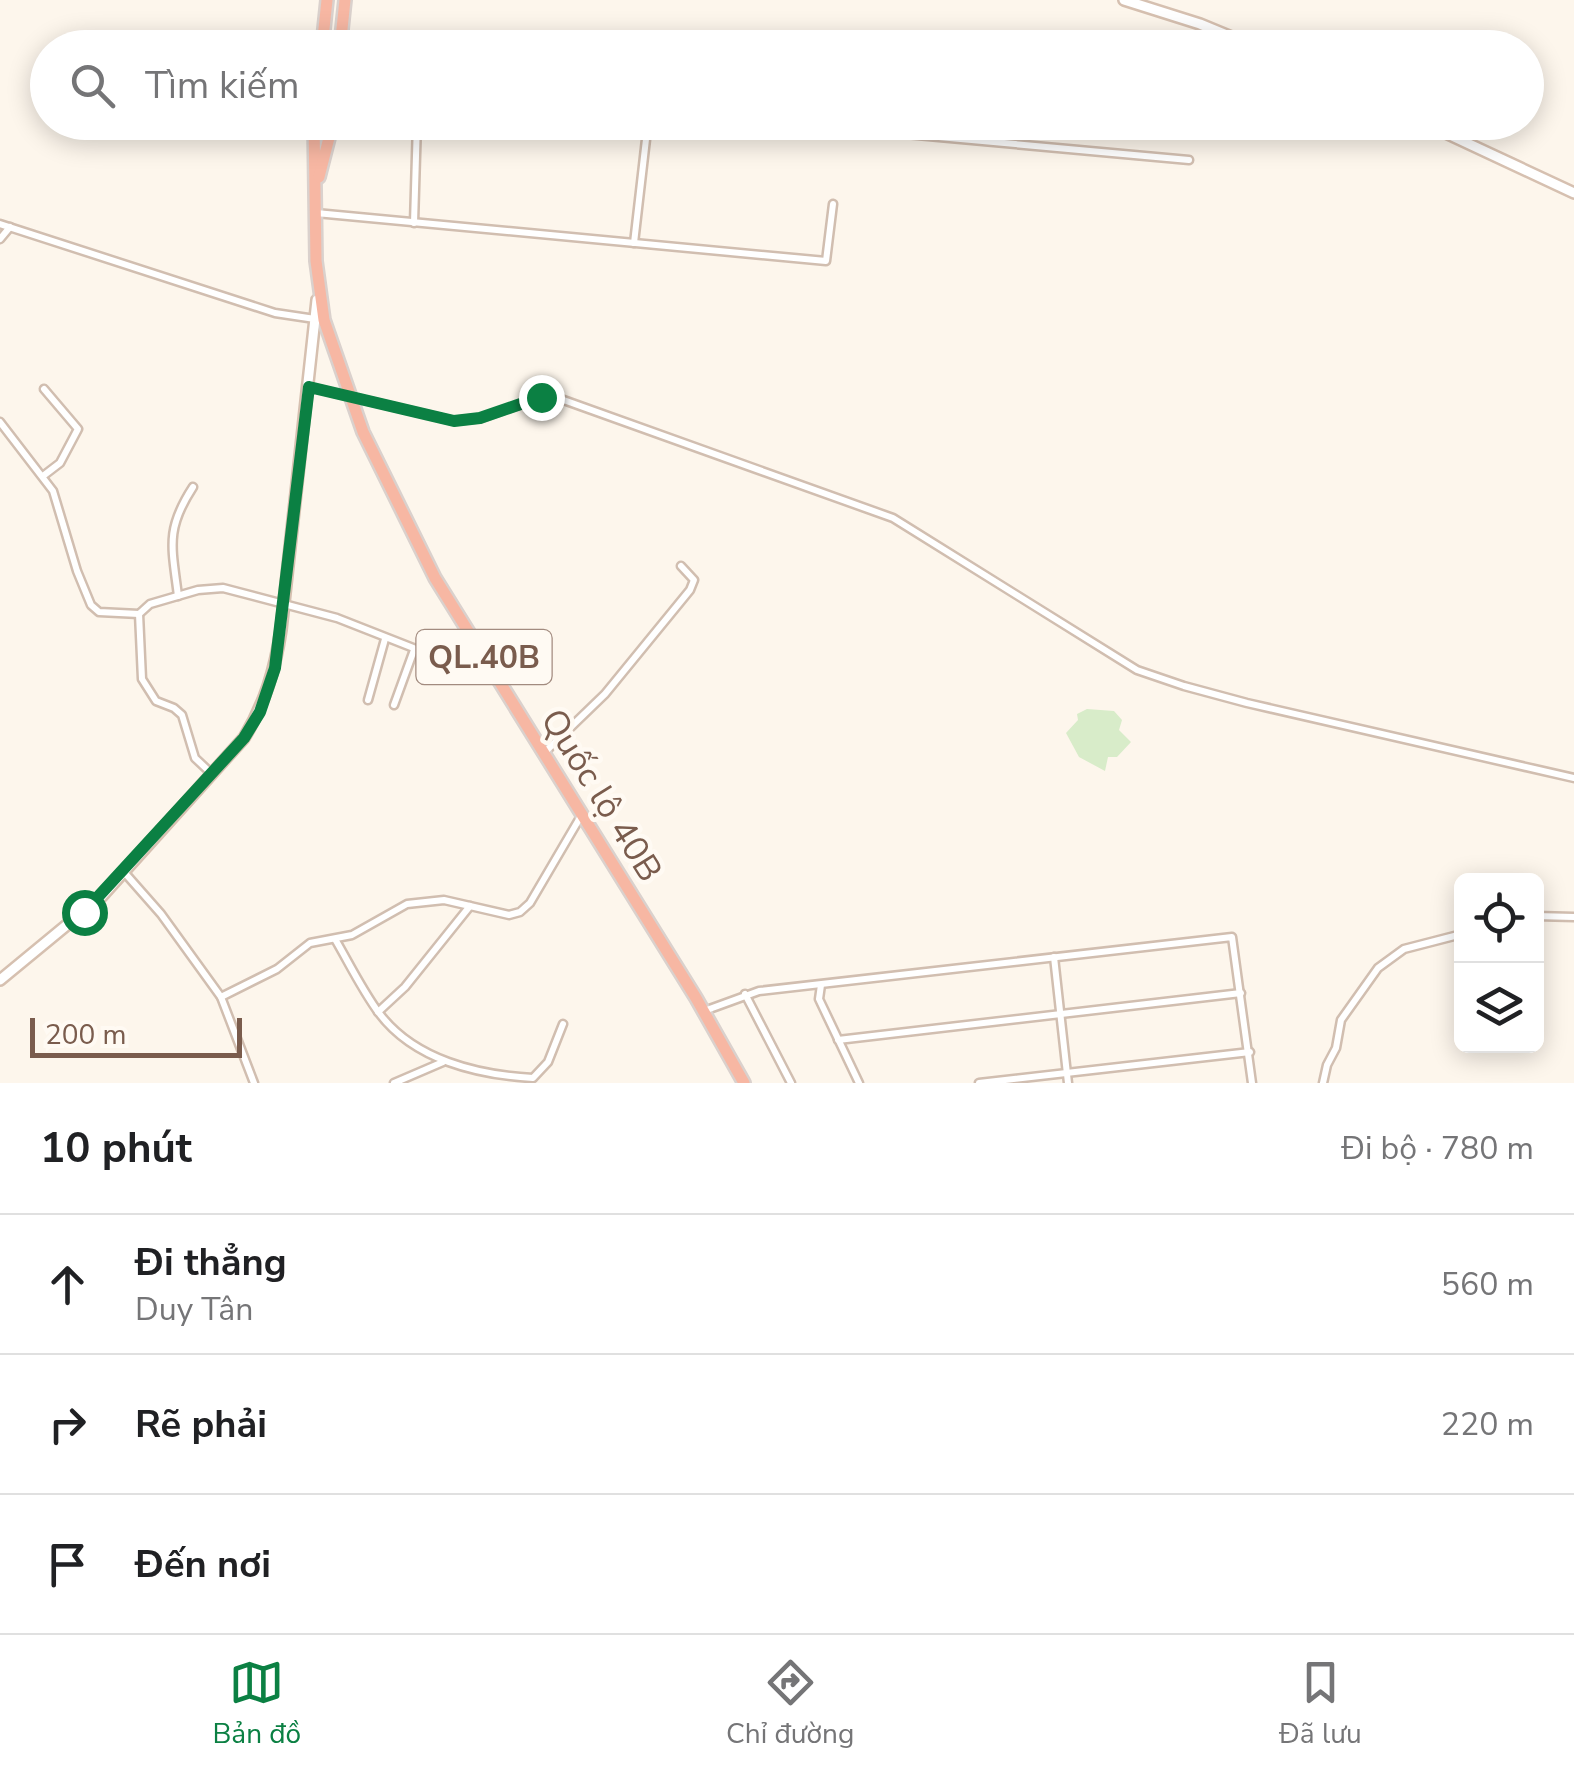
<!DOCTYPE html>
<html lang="vi">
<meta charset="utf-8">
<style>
:root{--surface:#fff;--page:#f2f2f2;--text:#202124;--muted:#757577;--line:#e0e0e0;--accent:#0b8043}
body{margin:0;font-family:"Nunito Sans",sans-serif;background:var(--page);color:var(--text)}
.controls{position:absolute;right:30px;bottom:30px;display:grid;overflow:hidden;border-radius:15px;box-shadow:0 5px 25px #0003}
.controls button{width:90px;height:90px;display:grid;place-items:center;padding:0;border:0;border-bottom:2px solid var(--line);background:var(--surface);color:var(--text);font:50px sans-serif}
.scale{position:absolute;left:30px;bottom:25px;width:212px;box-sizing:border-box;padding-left:10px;border:5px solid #7a5c4d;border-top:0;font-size:28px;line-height:35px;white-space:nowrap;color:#7a5c4d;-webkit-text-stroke:8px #fffaf3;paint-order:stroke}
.stop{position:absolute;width:30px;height:30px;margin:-22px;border:8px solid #0b8043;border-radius:50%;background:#fff}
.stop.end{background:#0b8043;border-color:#fff;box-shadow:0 2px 10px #0008}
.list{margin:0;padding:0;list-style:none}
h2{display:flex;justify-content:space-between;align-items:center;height:130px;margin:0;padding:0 40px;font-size:42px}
h2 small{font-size:32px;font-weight:400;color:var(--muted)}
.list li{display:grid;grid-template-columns:65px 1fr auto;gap:30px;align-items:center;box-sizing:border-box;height:140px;padding:0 40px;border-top:2px solid var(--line)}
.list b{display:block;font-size:38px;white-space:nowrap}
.list p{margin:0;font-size:32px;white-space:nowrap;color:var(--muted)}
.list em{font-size:32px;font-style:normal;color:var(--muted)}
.icon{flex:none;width:55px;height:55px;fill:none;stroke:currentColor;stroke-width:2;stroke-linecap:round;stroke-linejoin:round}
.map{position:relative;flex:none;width:1574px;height:1083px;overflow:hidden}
.search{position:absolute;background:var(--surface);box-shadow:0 5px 25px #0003;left:30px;right:30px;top:30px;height:110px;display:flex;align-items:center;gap:25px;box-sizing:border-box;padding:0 35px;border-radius:55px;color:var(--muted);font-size:38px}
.sheet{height:550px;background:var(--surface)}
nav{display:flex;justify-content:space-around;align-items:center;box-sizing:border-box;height:140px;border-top:2px solid var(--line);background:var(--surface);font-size:28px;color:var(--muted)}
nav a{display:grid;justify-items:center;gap:5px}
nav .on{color:var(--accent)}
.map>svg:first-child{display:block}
</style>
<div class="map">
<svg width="1574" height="1083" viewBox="0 0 1574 1083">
<rect width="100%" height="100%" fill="#fdf6ec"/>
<path fill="#d8ecc9" d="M1087,709L1114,711L1122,720L1119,730L1131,742L1117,757H1108L1105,771L1079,757L1066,733L1078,720L1077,714Z"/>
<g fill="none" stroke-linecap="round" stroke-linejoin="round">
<g stroke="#d1beb0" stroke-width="11">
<g id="street">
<path d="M774,122L1189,160"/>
<path d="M316,213L826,261L833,204"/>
<path d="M414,223L417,122"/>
<path d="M0,224L275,313L315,319"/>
<path d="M0,239L10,227"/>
<path d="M634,243L648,122"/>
<path d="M309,387L454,421L481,418L541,397L558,398L893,518L1137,670L1184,686L1247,703L1574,778"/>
<path d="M0,422L53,491L77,571L91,605L99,612L139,614L150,604L198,590L223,588L337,618L444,660"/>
<path d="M43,476L60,463L78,429L44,389"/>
<path d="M178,596C172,547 165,530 193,487"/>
<path d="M139,614L142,679L156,701L174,708L182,715L195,758L212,774"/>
<path d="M368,700L385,639"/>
<path d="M394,705L414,650"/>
<path d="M545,752L605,694L690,590L694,580L681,566"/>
<path d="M124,872L161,914L221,997L254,1083"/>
<path d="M1536,916L1574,917"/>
<path d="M335,939C349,963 362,990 379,1013C414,1060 478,1075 533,1078L548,1062L563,1024"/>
<path d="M1054,957L1068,1083"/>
<path d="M821,985L819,999L859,1083"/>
<path d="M745,994L791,1083"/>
<path d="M221,997L277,969L310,943L352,935L407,904L444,900L509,915L520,912L530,903L581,816"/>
<path d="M704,1011L759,991L1232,937L1252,1083"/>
<path d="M378,1012L405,987L470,906"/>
<path d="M838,1040L1241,993"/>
<path d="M394,1083L443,1062"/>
<path d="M979,1083L1250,1052"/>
<path d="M1323,1083L1327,1065L1336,1048L1341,1020L1378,968L1404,949L1462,934"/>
</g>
</g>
<g stroke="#d6c0b0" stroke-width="14">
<g id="secondary">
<path d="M1124,0L1200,24L1258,48"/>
<path d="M1422,122L1574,193"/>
<path d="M0,980L102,896L244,738C265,703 275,670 281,630L317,300"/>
</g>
</g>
<g stroke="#dad1cd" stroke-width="16">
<g id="highway">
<path d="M322,48L327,0"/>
<path d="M340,48L345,0"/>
<path d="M314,122L316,261L324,320L363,432L435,578L696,998L744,1083"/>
<path d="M319,177L333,122"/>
</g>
</g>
<use href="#street" stroke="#fff" stroke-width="6"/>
<use href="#secondary" stroke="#fff" stroke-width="9"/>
<use href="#highway" stroke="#f7b7a3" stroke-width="11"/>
</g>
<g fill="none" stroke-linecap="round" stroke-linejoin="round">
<path stroke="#0b8043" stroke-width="12" d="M84,912L244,738L260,712L275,668L309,387L454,421L480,418L541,397"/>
</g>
<g text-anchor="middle" stroke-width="9" stroke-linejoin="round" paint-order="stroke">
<rect fill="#fffaf3" stroke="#a28b7f" stroke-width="2.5" x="416.5" y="630" width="135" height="54" rx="8"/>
<g font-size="32" font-weight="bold" fill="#7a5c4d">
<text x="484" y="668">QL.40B</text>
</g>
<g font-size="35" fill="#7a5c4d" stroke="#fffaf3">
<text transform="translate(602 795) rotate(58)" y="12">Quốc lộ 40B</text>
</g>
</g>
</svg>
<div class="controls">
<button><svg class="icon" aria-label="locate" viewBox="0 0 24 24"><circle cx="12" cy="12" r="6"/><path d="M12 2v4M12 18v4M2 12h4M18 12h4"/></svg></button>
<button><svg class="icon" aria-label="layers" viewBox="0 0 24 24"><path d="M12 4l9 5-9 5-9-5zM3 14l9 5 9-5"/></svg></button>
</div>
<div class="scale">200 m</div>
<div class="stop" style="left:84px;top:912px"></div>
<div class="stop end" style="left:541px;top:397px"></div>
<div class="search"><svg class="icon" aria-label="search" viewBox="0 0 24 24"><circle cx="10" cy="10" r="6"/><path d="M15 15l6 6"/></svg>Tìm kiếm</div>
</div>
<section class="sheet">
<h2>10 phút<small>Đi bộ · 780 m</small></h2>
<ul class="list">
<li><svg class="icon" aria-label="ahead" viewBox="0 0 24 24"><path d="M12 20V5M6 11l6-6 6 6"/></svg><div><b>Đi thẳng</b><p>Duy Tân</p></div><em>560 m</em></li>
<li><svg class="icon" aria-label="right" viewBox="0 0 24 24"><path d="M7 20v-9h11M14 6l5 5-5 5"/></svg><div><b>Rẽ phải</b></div><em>220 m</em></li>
<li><svg class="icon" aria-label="arrive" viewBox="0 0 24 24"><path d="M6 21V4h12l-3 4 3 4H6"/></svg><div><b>Đến nơi</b></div></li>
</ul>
</section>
<nav>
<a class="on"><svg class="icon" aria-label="map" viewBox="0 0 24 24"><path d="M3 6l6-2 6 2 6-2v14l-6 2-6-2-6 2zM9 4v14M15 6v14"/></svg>Bản đồ</a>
<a><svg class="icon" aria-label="directions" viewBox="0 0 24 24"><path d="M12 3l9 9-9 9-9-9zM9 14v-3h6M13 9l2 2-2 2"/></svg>Chỉ đường</a>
<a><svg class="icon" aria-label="saved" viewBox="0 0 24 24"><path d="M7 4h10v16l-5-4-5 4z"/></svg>Đã lưu</a>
</nav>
